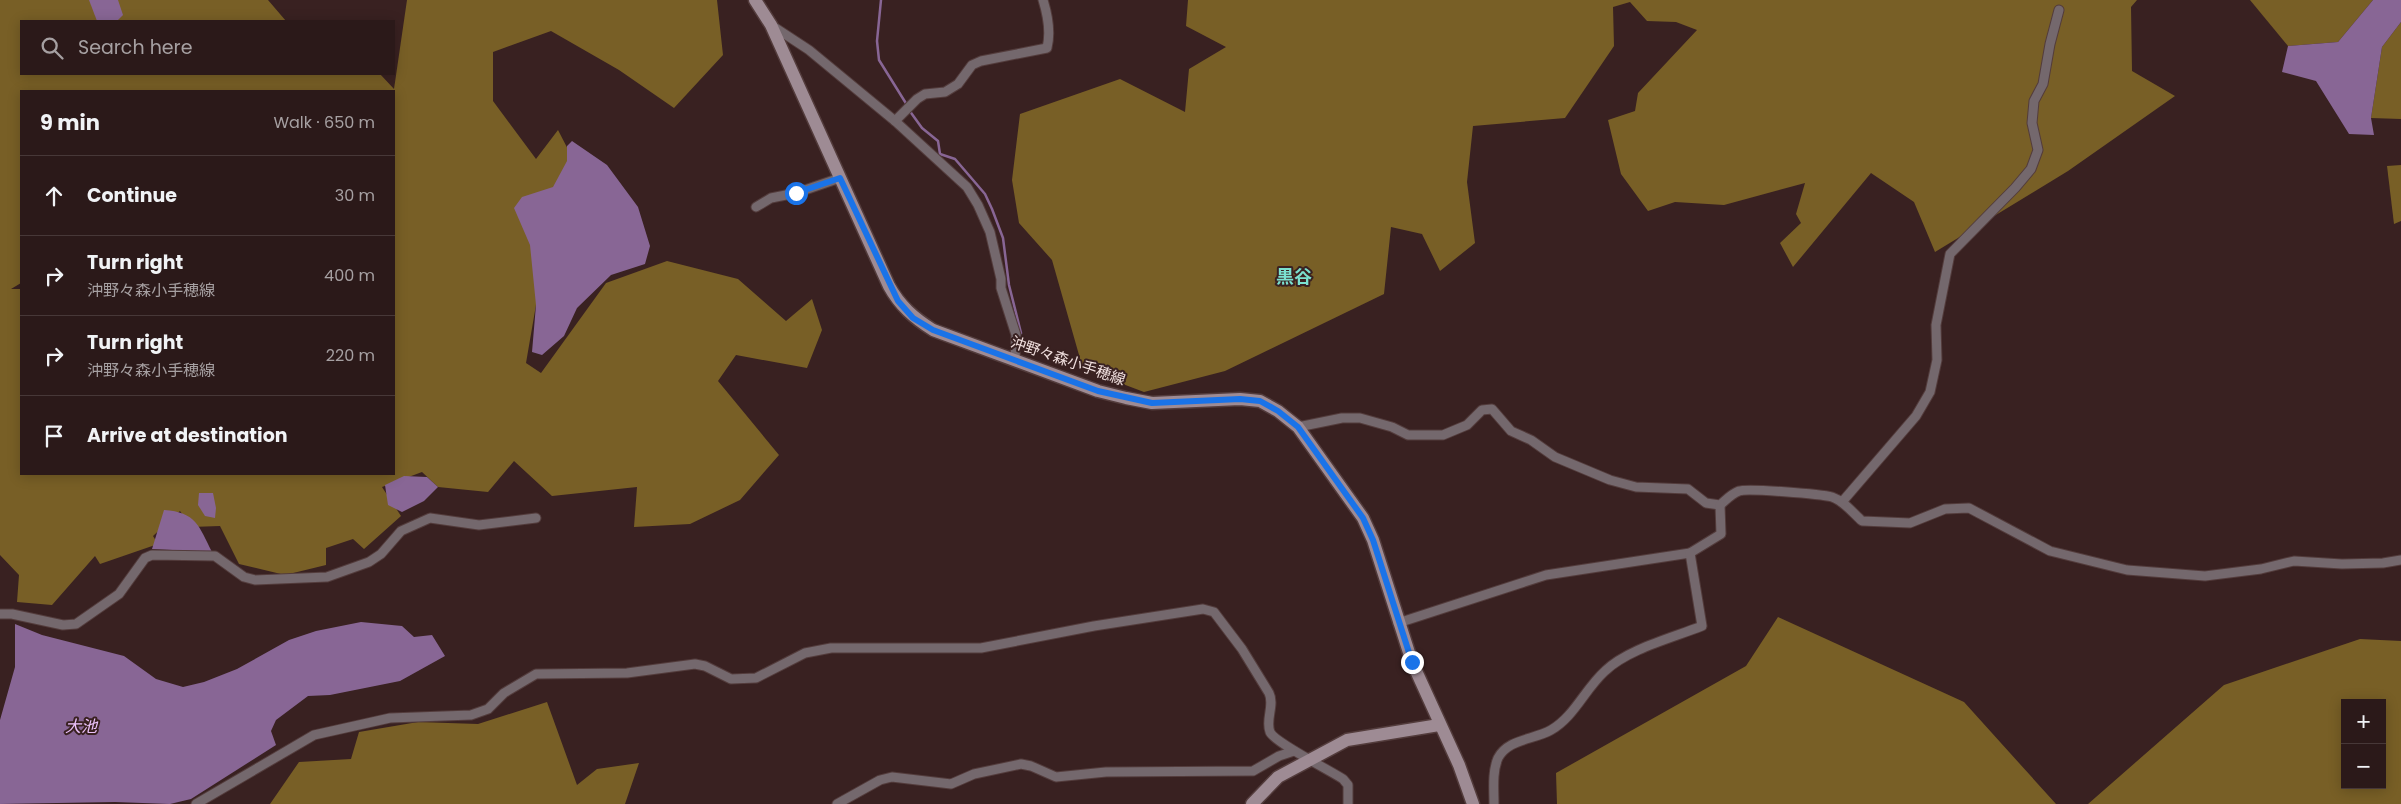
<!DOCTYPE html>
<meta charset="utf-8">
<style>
:root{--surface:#2b1919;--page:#322;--text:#f1f3f6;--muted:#a6a0a2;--line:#473838}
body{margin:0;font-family:Poppins,"Noto Sans JP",sans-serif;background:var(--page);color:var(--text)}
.controls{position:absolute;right:15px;bottom:15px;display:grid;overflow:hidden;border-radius:0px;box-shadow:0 2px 12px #0003}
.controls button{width:45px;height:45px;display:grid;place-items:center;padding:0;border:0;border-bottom:1px solid var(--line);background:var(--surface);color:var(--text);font:25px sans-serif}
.stop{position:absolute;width:15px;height:15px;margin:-11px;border:4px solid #1a73e8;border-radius:50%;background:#fff}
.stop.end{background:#1a73e8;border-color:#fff;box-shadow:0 1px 5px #0008}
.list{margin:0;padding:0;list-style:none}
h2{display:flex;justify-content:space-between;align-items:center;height:65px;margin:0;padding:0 20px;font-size:21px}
h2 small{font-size:16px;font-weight:400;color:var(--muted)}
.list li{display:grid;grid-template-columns:32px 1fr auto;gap:15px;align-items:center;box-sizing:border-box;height:80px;padding:0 20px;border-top:1px solid var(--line)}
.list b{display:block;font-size:19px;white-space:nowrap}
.list p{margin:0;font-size:16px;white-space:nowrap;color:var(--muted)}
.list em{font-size:16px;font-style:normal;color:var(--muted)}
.icon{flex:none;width:28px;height:28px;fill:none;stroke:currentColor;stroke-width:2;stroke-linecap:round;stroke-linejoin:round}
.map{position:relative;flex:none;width:2401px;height:804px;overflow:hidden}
.search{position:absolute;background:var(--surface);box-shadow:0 2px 12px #0003;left:20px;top:20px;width:375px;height:55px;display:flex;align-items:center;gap:12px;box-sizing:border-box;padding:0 18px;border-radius:0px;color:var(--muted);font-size:19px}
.panel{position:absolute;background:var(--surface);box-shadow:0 2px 12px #0003;left:20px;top:90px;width:375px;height:385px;border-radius:0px}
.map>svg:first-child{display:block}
</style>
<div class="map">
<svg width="2401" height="804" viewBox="0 0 2401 804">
<rect width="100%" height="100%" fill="#392121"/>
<g fill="#785f26" fill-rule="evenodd">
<path d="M0,0H268L286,21H21V74H380L394,89L407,0H717L723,55L674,108L619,70L551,31L493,52V101L536,159L558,130L573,159L536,257V305L526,363L541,373L606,283L667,261L738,279L786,321L812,299L822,330L807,368L736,355L718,381L779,455L740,500L690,524L634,527L637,487L552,496L514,461L488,492L438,487L422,472L382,487L401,516L364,549L353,539L326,548V565L285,575L239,564L220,526L191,527L180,511L153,536L158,544L100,564L95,556L52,605L17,602L19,575L0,555ZM21,91H394V474H21V289H11L21,283Z"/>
<path d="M1188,0H2137L2131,7L2132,71L2175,96L2068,171L1935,252L1914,202L1871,173L1793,267L1780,243L1801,223L1796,214L1805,183L1724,205L1675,202L1648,211L1621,174L1608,120L1635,111L1638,93L1697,30L1676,22L1647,21L1630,2L1613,7L1614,46L1565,118L1473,126L1467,182L1475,243L1440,271L1422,234L1391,227L1384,294L1225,371L1144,392L1083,369L1052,260L1019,223L1012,180L1020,114L1120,79L1185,112L1189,69L1226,47L1186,26Z"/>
<path d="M2250,0H2373L2338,42L2288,46Z"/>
<path d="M2401,22V119L2371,118L2382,47Z"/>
<path d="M2401,165V221L2394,224L2387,166Z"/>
<path d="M1778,617L1964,702L2056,804H1557L1556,773L1746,666Z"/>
<path d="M2360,639L2401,641V804H2088L2224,685ZM2345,703H2382V785H2345Z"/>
<path d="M547,702L577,785L597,769L639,763L625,804H270L299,762L351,759L359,732L418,722L478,724Z"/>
</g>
<g fill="#886695">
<path d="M89,0H118L123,15L117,21H97Z"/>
<path d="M2373,0H2401V22L2382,47L2371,118L2374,135L2349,134L2316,81L2282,72L2288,46L2338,42Z"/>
<path d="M572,141L607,165L638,207L650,246L645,264L611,275L577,308L564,336L542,355L532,352L536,305L530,245L514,208L522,197L553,187L567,161V146Z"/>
<path d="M404,476L427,477L438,487L424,501L402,512L388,505L385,485Z"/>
<path d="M199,493H213L216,508L215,518L205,516L198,505Z"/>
<path d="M164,510C196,512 199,526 212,552L152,549Z"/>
<path d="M361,622L402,626L414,637L432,635L445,656L400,681L330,695L308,696L276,720L271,731L276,745L191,799L170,804L115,802L0,804V720L15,667V624L42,635L124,656L156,679L183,687L204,682L237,669L289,640L316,631Z"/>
</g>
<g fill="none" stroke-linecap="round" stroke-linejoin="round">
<g stroke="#886695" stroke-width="2.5">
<path d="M881,0L877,41L879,60L907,105"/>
<path d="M909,110L922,128L938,141L940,154L955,159L985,194L992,209L1003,238L1009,285L1021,333"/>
</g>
<g stroke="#533c3c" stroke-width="11">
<g id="street">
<path d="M771,25L809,50L895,121L967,187L978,205L990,232L1001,279V288L1016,335L1015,360"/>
<path d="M895,121L917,99L925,94L945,92L958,84L972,65L981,61L1047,48C1051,32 1048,16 1043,0"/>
<path d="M756,207L771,198L796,193L840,178"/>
<path d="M1298,427L1342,418H1360L1392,427L1408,435H1443L1467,425L1482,410L1492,409L1511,431L1531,440L1555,457L1610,480L1636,487L1688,489L1706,503L1720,505C1726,500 1731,494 1739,491C1747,488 1821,494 1832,497C1844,501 1853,513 1862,521L1910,523L1945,509L1969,508L2050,551L2127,570L2205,576L2261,569L2294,561L2342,564L2383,563L2401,560"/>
<path d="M1842,502L1916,416L1930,392L1937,360L1936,325L1950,254L2015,188L2031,169L2038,150L2032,123L2034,101L2043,84L2050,44L2059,10"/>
<path d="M0,614H12L63,625L76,624L119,594L145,558L152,555L215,556L244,577L255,580L327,577L369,562L381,554L401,531L430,518L479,525L536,518"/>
<path d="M1398,623L1546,575L1690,553L1721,534L1720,505"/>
<path d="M196,804L314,735L390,718L471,715L488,709L504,693L536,674L627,673L695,664L705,666L731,679L756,678L805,653L831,648H981L1094,626L1203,609L1214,612L1242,649L1269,693C1275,705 1265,720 1270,732C1274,742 1331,771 1343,779L1348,785V804"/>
<path d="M837,804L880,780L892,777L951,784L974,774L1021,764L1031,766L1056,777L1106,772L1253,771L1279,756L1294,751"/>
<path d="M1494,804C1494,790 1492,772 1498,758C1508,739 1533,740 1551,730C1574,717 1585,689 1605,671C1628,649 1672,638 1702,626L1690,553"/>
</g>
</g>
<g stroke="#533c3c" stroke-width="15">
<g id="secondary">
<path d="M755,0L771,25L889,286C900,306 914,318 933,330L1098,391L1126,398L1152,403L1240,399L1260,401L1278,411L1298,427L1363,518L1373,540L1412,662L1459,765L1473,804"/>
<path d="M1252,804L1278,777L1347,740L1439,725"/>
</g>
</g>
<use href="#street" stroke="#74686d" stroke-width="9"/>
<use href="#secondary" stroke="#9e8b94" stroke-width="12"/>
</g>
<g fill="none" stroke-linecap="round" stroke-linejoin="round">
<path stroke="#1a73e8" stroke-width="6" d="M796,193L840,178L898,301L913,318L933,330L1098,391L1152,403L1240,399L1260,401L1278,411L1298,427L1363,518L1373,540L1412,662"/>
</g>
<g text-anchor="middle" stroke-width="4" stroke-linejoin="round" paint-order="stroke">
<g font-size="15" fill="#f1e0df" stroke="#392121">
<text transform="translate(1068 361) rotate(19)" y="5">沖野々森小手穂線</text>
</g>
<g font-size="16" font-style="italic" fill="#ecc2fb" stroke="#392121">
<text x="81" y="732">大池</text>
</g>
<g font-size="18" font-weight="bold" fill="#7be1d0" stroke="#392121">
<text x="1294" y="283">黒谷</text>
</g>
</g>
</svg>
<div class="controls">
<button>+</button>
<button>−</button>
</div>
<div class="stop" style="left:796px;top:193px"></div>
<div class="stop end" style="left:1412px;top:662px"></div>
<div class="search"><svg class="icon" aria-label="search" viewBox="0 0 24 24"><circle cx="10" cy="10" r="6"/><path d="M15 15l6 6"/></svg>Search here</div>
<section class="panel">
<h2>9 min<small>Walk · 650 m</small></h2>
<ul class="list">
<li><svg class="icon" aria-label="ahead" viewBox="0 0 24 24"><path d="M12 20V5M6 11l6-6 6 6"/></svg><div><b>Continue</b></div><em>30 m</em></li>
<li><svg class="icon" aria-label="right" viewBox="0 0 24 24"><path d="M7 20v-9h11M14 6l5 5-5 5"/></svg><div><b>Turn right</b><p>沖野々森小手穂線</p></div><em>400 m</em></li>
<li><svg class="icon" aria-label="right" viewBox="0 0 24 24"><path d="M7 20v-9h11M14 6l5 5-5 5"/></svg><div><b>Turn right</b><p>沖野々森小手穂線</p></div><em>220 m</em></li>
<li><svg class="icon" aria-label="arrive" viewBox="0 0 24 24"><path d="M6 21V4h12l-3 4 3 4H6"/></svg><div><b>Arrive at destination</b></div></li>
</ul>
</section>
</div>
